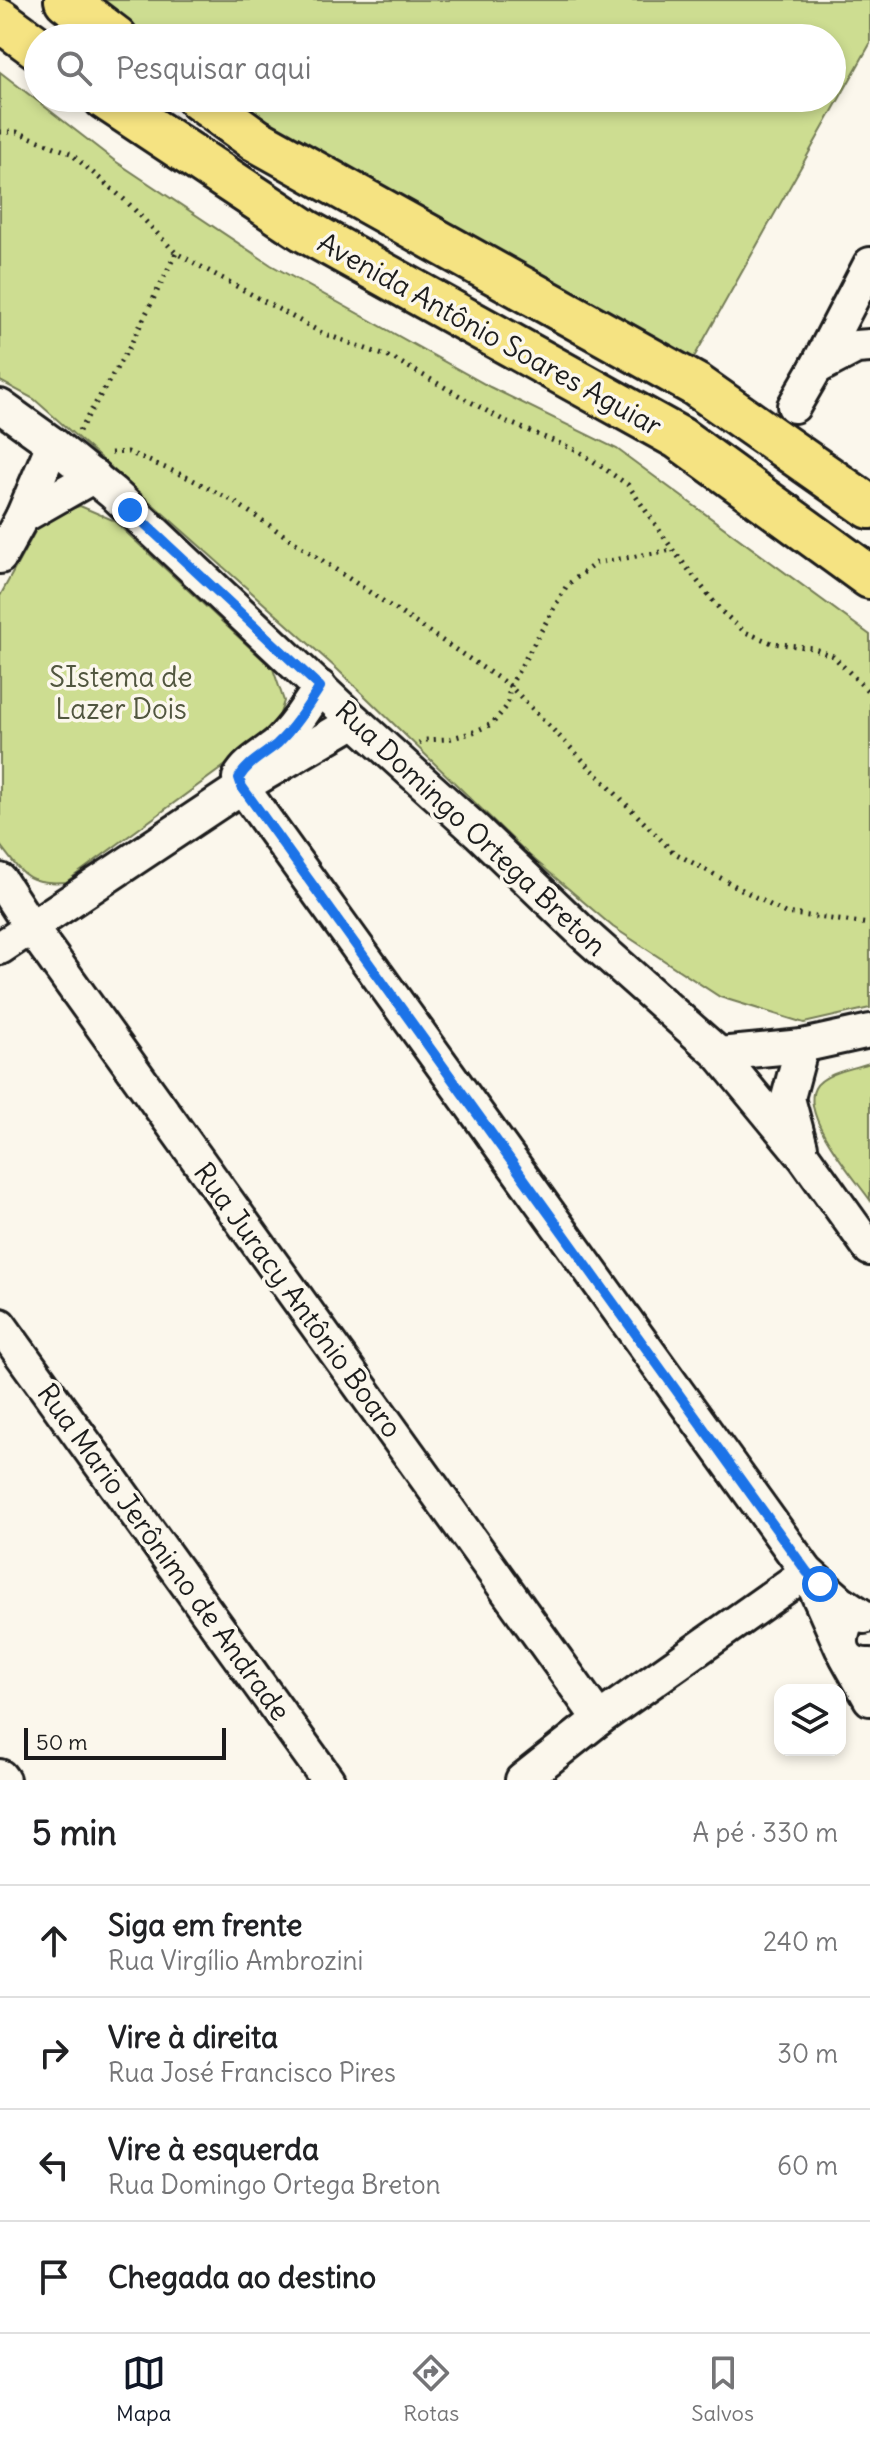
<!DOCTYPE html>
<html lang="pt">
<meta charset="utf-8">
<style>
:root{--surface:#fff;--page:#f2f2f2;--text:#202124;--muted:#757577;--line:#e0e0e0;--accent:#111827}
body{margin:0;font-family:Delius,sans-serif;background:var(--page);color:var(--text)}
.controls{position:absolute;right:24px;bottom:24px;display:grid;overflow:hidden;border-radius:16px;box-shadow:0 4px 12px #0003}
.controls button{width:72px;height:72px;display:grid;place-items:center;padding:0;border:0;border-bottom:2px solid var(--line);background:var(--surface);color:var(--text);font:40px sans-serif}
.scale{position:absolute;left:24px;bottom:20px;width:202px;box-sizing:border-box;padding-left:8px;border:4px solid #1c1c1c;border-top:0;font-size:22px;line-height:28px;white-space:nowrap;color:#1c1c1c;-webkit-text-stroke:6px #fbf7ec;paint-order:stroke}
.stop{position:absolute;width:24px;height:24px;margin:-18px;border:6px solid #1a73e8;border-radius:50%;background:#fff}
.stop.end{background:#1a73e8;border-color:#fff;box-shadow:0 2px 8px #0008}
.list{margin:0;padding:0;list-style:none}
h2{display:flex;justify-content:space-between;align-items:center;height:104px;margin:0;padding:0 32px;font-size:34px}
h2 small{font-size:26px;font-weight:400;color:var(--muted)}
.list li{display:grid;grid-template-columns:52px 1fr auto;gap:24px;align-items:center;box-sizing:border-box;height:112px;padding:0 32px;border-top:2px solid var(--line)}
.list b{display:block;font-size:30px;white-space:nowrap}
.list p{margin:0;font-size:26px;white-space:nowrap;color:var(--muted)}
.list em{font-size:26px;font-style:normal;color:var(--muted)}
.icon{flex:none;width:44px;height:44px;fill:none;stroke:currentColor;stroke-width:2;stroke-linecap:round;stroke-linejoin:round}
.map{position:relative;flex:none;width:870px;height:1780px;overflow:hidden}
.search{position:absolute;background:var(--surface);box-shadow:0 4px 12px #0003;left:24px;right:24px;top:24px;height:88px;display:flex;align-items:center;gap:20px;box-sizing:border-box;padding:0 28px;border-radius:44px;color:var(--muted);font-size:30px}
.sheet{height:552px;background:var(--surface)}
nav{display:flex;justify-content:space-around;align-items:center;box-sizing:border-box;height:112px;border-top:2px solid var(--line);background:var(--surface);font-size:22px;color:var(--muted)}
nav a{display:grid;justify-items:center;gap:4px}
nav .on{color:var(--accent)}
.map>svg:first-child{display:block}
</style>
<div class="map">
<svg width="870" height="1780" viewBox="0 0 870 1780">
<rect width="100%" height="100%" fill="#fbf7ec"/>
<filter id="ink" filterUnits="userSpaceOnUse"><feTurbulence type="fractalNoise" baseFrequency=".0125" numOctaves="2"/><feDisplacementMap in="SourceGraphic" scale="16" xChannelSelector="R" yChannelSelector="G"/><feConvolveMatrix kernelMatrix="1 2 1 2 8 2 1 2 1" color-interpolation-filters="sRGB"/></filter>
<g filter="url(#ink)">
<g fill="#cddd91" stroke="#747c56" stroke-width="2">
<path d="M90,0H870V44L688,368L219,98H832V38H135Z"/>
<path d="M0,72L115,161L271,265L490,387L617,449L870,635V1008L804,1023L720,997L613,927L529,855L337,669L202,548L34,399L0,381Z"/>
<path d="M80,506L113,520L273,669L284,701L275,729L66,882C27,885 23,875 0,845V596L43,517Z"/>
<path d="M870,1063V1200C854,1177 800,1116 815,1088C823,1073 855,1068 870,1063Z"/>
</g>
<g fill="none" stroke-linecap="round" stroke-linejoin="round">
<g stroke="#1c1c1c" stroke-width="38">
<g id="minor">
<path d="M870,264L816,368L856,347L870,346"/>
<path d="M0,406L53,444L113,493L355,721L478,832L583,933L719,1054L802,1046L870,1031"/>
<path d="M794,406L816,368"/>
<path d="M22,517L94,476"/>
<path d="M0,557L22,517L53,444"/>
<path d="M320,687C307,707 294,728 277,744C264,755 247,763 239,778L242,787L807,1572L841,1602L864,1617"/>
<path d="M0,880L30,926L599,1719"/>
<path d="M0,948L242,787L355,721"/>
<path d="M719,1054L805,1158L870,1249"/>
<path d="M801,1147L788,1098L802,1046"/>
<path d="M0,1325L328,1780"/>
<path d="M812,1582L842,1649"/>
<path d="M844,1630C837,1651 849,1666 870,1665"/>
<path d="M846,1656L870,1699"/>
<path d="M0,1776L3,1780"/>
<path d="M522,1780L599,1719L807,1572"/>
</g>
</g>
<g stroke="#1c1c1c" stroke-width="48">
<g id="major">
<path d="M66,0L116,38"/>
<path d="M0,20L38,48"/>
<path d="M105,98L304,230L679,438L870,577"/>
<path d="M198,98L256,140L696,385L870,507"/>
</g>
</g>
<g stroke="#1c1c1c" stroke-width="5" stroke-dasharray="2 6" stroke-linecap="butt">
<path d="M0,132H17L70,153L127,202L176,253L322,333L394,359L503,420L580,452L628,485L673,550L721,611L745,632L772,643L812,648L833,656L870,693"/>
<path d="M79,431L130,346L176,253"/>
<path d="M111,453L128,452L189,478L233,501L510,686L673,852L785,913L870,924"/>
<path d="M419,744L425,740L448,739L471,733L492,724L507,706L510,686L567,585L596,563L672,550"/>
</g>
<use href="#minor" stroke="#fbf7ec" stroke-width="32"/>
<use href="#major" stroke="#f5e382" stroke-width="42"/>
</g>
</g>
<g fill="none" stroke-linecap="round" stroke-linejoin="round" filter="url(#ink)">
<path stroke="#1a73e8" stroke-width="10" d="M130,510L320,687C307,707 294,728 277,744C264,755 247,763 239,778L242,787L807,1572L820,1584"/>
</g>
<g text-anchor="middle" stroke-width="7" stroke-linejoin="round" paint-order="stroke">
<g font-size="28" fill="#1c1c1c" stroke="#fbf7ec">
<text transform="translate(490 334) rotate(29)" y="10">Avenida Antônio Soares Aguiar</text>
<text transform="translate(471 828) rotate(43)" y="10">Rua Domingo Ortega Breton</text>
<text transform="translate(298 1300) rotate(54)" y="10">Rua Juracy Antônio Boaro</text>
<text transform="translate(164 1552) rotate(54)" y="10">Rua Mario Jerônimo de Andrade</text>
</g>
<g font-size="28" fill="#51563f" stroke="#fbf7ec">
<text x="121" y="687">SIstema de<tspan x="121" dy="32">Lazer Dois</tspan></text>
</g>
</g>
</svg>
<div class="controls">
<button><svg class="icon" aria-label="layers" viewBox="0 0 24 24"><path d="M12 4l9 5-9 5-9-5zM3 14l9 5 9-5"/></svg></button>
</div>
<div class="scale">50 m</div>
<div class="stop" style="left:820px;top:1584px"></div>
<div class="stop end" style="left:130px;top:510px"></div>
<div class="search"><svg class="icon" aria-label="search" viewBox="0 0 24 24"><circle cx="10" cy="10" r="6"/><path d="M15 15l6 6"/></svg>Pesquisar aqui</div>
</div>
<section class="sheet">
<h2>5 min<small>A pé · 330 m</small></h2>
<ul class="list">
<li><svg class="icon" aria-label="ahead" viewBox="0 0 24 24"><path d="M12 20V5M6 11l6-6 6 6"/></svg><div><b>Siga em frente</b><p>Rua Virgílio Ambrozini</p></div><em>240 m</em></li>
<li><svg class="icon" aria-label="right" viewBox="0 0 24 24"><path d="M7 20v-9h11M14 6l5 5-5 5"/></svg><div><b>Vire à direita</b><p>Rua José Francisco Pires</p></div><em>30 m</em></li>
<li><svg class="icon" aria-label="left" viewBox="0 0 24 24"><path d="M17 20v-9H6M10 6l-5 5 5 5"/></svg><div><b>Vire à esquerda</b><p>Rua Domingo Ortega Breton</p></div><em>60 m</em></li>
<li><svg class="icon" aria-label="arrive" viewBox="0 0 24 24"><path d="M6 21V4h12l-3 4 3 4H6"/></svg><div><b>Chegada ao destino</b></div></li>
</ul>
</section>
<nav>
<a class="on"><svg class="icon" aria-label="map" viewBox="0 0 24 24"><path d="M3 6l6-2 6 2 6-2v14l-6 2-6-2-6 2zM9 4v14M15 6v14"/></svg>Mapa</a>
<a><svg class="icon" aria-label="directions" viewBox="0 0 24 24"><path d="M12 3l9 9-9 9-9-9zM9 14v-3h6M13 9l2 2-2 2"/></svg>Rotas</a>
<a><svg class="icon" aria-label="saved" viewBox="0 0 24 24"><path d="M7 4h10v16l-5-4-5 4z"/></svg>Salvos</a>
</nav>
